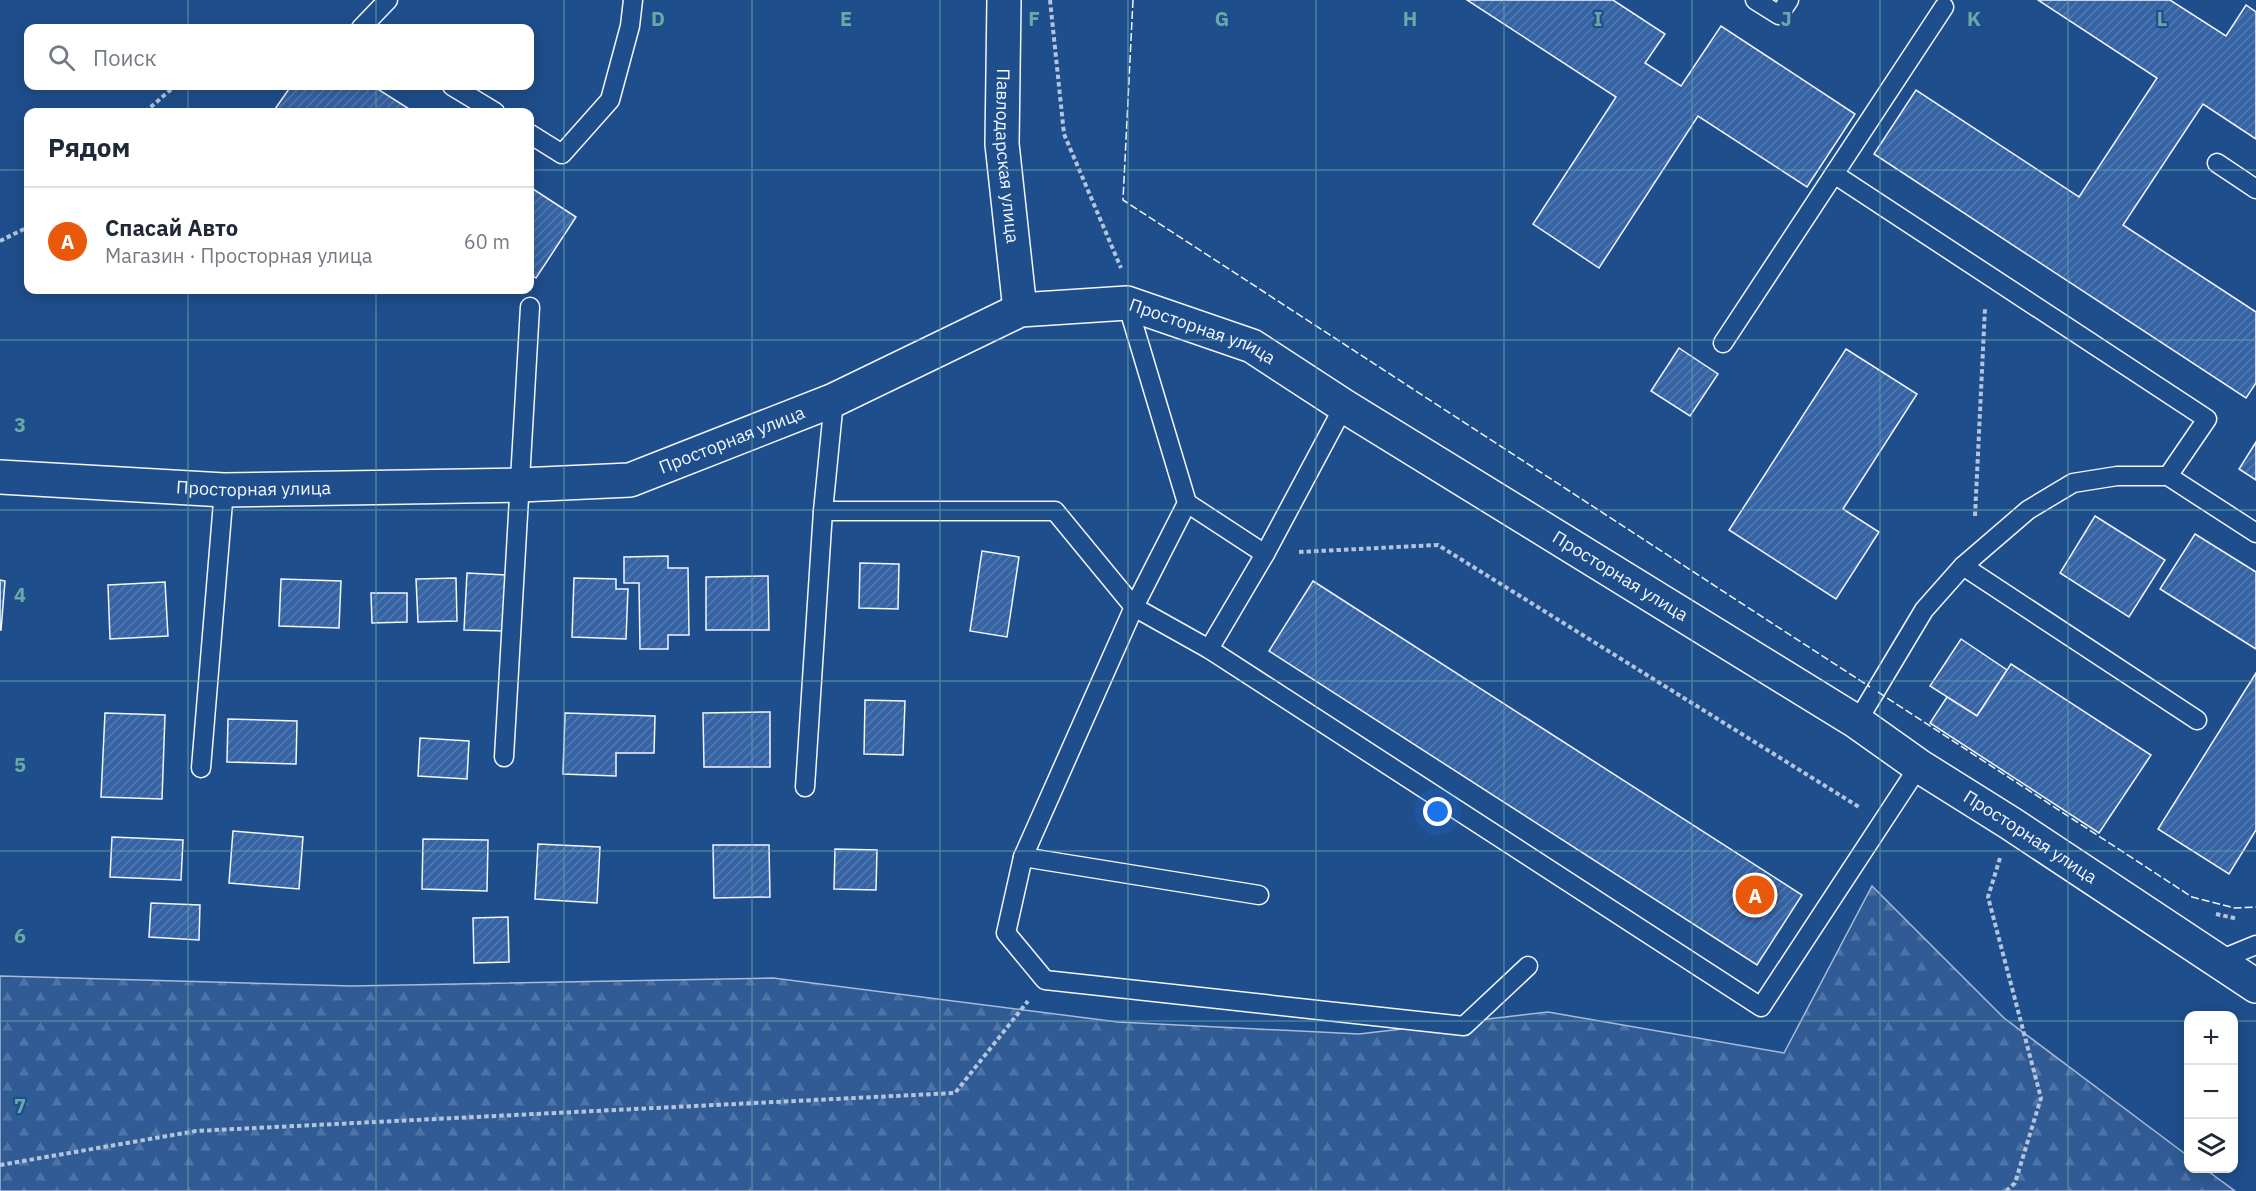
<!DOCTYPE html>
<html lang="ru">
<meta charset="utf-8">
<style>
:root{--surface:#fff;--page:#f6f6f7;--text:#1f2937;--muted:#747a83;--line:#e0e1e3;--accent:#ea580c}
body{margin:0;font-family:"IBM Plex Sans",sans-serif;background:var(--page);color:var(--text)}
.controls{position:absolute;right:18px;bottom:18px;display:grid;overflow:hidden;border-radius:12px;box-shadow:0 3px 15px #0003}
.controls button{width:54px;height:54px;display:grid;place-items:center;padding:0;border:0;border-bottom:2px solid var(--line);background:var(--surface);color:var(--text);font:30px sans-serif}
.you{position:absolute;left:1438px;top:812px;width:21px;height:21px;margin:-15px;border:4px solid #fff;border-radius:50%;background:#1a73e8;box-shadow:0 0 0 9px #1a73e833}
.badge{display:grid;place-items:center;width:39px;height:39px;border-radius:50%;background:var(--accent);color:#fff;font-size:20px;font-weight:700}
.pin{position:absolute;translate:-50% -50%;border:3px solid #fff;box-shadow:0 2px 6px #0006}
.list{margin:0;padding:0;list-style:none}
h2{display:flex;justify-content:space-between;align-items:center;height:78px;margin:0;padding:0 24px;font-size:26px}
h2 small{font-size:20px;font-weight:400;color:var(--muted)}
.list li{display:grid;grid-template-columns:39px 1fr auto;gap:18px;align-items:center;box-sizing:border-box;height:108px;padding:0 24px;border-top:2px solid var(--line)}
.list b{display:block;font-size:22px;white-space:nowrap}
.list p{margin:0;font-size:20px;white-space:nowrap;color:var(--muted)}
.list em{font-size:20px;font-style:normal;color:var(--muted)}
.icon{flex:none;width:33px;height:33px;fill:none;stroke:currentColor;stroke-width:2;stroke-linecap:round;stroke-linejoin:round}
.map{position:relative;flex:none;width:2256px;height:1191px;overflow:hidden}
.search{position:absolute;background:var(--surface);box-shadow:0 3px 15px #0003;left:24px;top:24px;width:510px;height:66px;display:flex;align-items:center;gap:15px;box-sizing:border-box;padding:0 21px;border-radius:12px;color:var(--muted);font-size:22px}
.panel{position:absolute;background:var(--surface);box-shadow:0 3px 15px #0003;left:24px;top:108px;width:510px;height:186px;border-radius:12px}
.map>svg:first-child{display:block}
</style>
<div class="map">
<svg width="2256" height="1191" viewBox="0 0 2256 1191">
<defs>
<pattern id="forest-firs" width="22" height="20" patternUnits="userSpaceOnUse" patternTransform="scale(1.5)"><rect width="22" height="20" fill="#305b95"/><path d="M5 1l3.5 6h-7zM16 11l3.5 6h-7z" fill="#4e73a5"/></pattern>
<pattern id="building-hatch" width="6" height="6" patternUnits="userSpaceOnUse" patternTransform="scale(1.5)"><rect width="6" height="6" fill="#3563a3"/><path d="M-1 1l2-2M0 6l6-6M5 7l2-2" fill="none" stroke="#537ab1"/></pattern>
</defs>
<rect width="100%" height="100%" fill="#1f4e8c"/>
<path fill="url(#forest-firs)" stroke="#a8bbd7" stroke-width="1.5" d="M1872,886L2004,1018L2188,1156V1168L2205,1169L2235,1191H0V976L352,986L773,978L1118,1022L1359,1034L1548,1012L1784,1053Z"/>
<g fill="url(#building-hatch)" stroke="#f2f6ff" stroke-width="1.5">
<path d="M1467,0H1613L1665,34L1645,63L1681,86L1721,26L1855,114L1807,187L1698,116L1599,268L1533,224L1616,97Z"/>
<path d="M2038,0H2170L2226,36L2246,5L2256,12V139L2203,104L2123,225L2256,312V383L2246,398L1874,154L1916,90L2079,197L2157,78Z"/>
<path d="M291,86H373L414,112H280L275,109Z"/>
<path d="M530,187L576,217L536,278L530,274Z"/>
<path d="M1679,348L1718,374L1690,416L1651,391Z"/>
<path d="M1846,349L1917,394L1843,509L1879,532L1836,599L1729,530Z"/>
<path d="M2256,442V480L2239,469Z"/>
<path d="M2095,516L2165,560L2129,617L2060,573Z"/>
<path d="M2195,534L2256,572V649L2160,589Z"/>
<path d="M982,551L1019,557L1007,637L970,631Z"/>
<path d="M668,556V568H688L689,635H668V649H640L639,583H624V557Z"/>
<path d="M860,563L899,564L898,609L859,608Z"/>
<path d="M467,573L506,575L504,631L464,630Z"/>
<path d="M768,576L769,630H706V577Z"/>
<path d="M456,578L457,621L418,622L416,579Z"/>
<path d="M574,578L616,579V589H628L626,639L572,637Z"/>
<path d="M281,579L341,581L339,628L279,626Z"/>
<path d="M0,580L5,581L1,630H0Z"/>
<path d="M1313,581L1802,895L1757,965L1269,651Z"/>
<path d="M165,582L168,636L110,639L108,585Z"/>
<path d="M371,593H407V622L372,623Z"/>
<path d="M1961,639L2007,670L1977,716L1930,686Z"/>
<path d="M2011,664L2151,755L2099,833L1930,723L1947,697L1977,716Z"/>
<path d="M2256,673V830L2229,874L2158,829Z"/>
<path d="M865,700L905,701L903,755L864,754Z"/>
<path d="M770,712V767H704L703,713Z"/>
<path d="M105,713L165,715L162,799L101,797Z"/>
<path d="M565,713L655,716L654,753H616V776L563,774Z"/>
<path d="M228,719L297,721L296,764L227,762Z"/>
<path d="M420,738L469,741L467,779L418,776Z"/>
<path d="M233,831L303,837L299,889L229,883Z"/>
<path d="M112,837L183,840L181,880L110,877Z"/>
<path d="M423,839L488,840L487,891L422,889Z"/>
<path d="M538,844L600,847L597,903L535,899Z"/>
<path d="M713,845H769L770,897L714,898Z"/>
<path d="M835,849L877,850L876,890L834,889Z"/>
<path d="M151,903L200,905L199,940L149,937Z"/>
<path d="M508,917L509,962L474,963L473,918Z"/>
</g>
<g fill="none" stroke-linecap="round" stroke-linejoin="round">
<g stroke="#f2f6ff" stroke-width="21">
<g id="service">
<path d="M1755,0L1779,15L1789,0"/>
<path d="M361,28L388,0"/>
<path d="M452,86L495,112"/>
<path d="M530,134L562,154L610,100L630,26L633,0"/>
<path d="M2217,163L2256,189"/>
<path d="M1834,174L2207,419L2168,476"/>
<path d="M1127,303L1187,503L1134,607L1023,857L1006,933L1045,980L1464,1026L1528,966"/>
<path d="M1723,343L1944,7"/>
<path d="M1187,503L1265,554"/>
<path d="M823,511H1055L1134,607L1209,649L1761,1007L1919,766"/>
<path d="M1963,566L2197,720"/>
<path d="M1209,649L1265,554L1344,406"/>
<path d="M1857,722L1924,610L1963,566L2028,510L2073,483L2117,476H2168L2256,533"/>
<path d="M504,757L530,307"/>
<path d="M201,768L224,490"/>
<path d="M805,787L823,511L834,400"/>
<path d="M1023,857L1259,895"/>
<path d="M2217,961L2256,945"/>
</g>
</g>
<g stroke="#f2f6ff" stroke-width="36">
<g id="minor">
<path id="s1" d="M1004,0L1002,144L1020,310"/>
</g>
</g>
<g stroke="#f2f6ff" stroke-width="36">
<g id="tertiary">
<path id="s2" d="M0,477L224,490L520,485L630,480L834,400L1020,310L1127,303L1252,346L1344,406L1857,722L1919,766L2010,823L2256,986"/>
</g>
</g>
<g stroke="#b3c4dc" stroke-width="4" stroke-dasharray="4.5 3" stroke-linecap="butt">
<path d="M1050,0L1064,134L1121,268"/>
<path d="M310,28L316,26L333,27"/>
<path d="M145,112L175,86"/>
<path d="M0,241L28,227"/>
<path d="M1975,516L1985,308"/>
<path d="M1299,552L1438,545L1859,807"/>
<path d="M2000,858L1988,897L2041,1098L2015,1183L2006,1191"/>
<path d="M2216,914L2238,919"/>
<path d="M0,1165L196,1131L955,1093L1028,1001"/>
</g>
<use href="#service" stroke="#1f4e8c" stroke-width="18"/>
<use href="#minor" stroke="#1f4e8c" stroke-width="33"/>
<use href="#tertiary" stroke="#1f4e8c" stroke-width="33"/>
<g stroke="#f2f6ff" stroke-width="1.5" stroke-dasharray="8 3" stroke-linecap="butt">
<path d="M1133,0L1123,200L1870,687"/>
<path d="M1878,692L2192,897L2235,908L2256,907"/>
</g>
</g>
<path fill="none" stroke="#6aa9a8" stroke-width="1.5" stroke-opacity="0.55" d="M188,0V28M376,0V28M564,0V1191M752,0V1191M940,0V1191M1128,0V1191M1316,0V1191M1504,0V1191M1692,0V1191M1880,0V1191M2068,0V1191M188,86V112M376,86V112M0,170H28M530,170H2256M188,290V1191M376,290V1191M0,340H2256M0,510H2256M0,681H2256M0,851H2256M0,1021H2188M2234,1021H2256"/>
<g text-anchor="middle" stroke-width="4.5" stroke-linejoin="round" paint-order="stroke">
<g font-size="18" fill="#f2f6ff" stroke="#1f4e8c">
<text dy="6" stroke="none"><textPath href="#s1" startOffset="156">Павлодарская улица</textPath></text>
<text dy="6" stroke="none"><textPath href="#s2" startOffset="1244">Просторная улица</textPath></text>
<text dy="6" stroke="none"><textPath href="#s2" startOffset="740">Просторная улица</textPath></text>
<text dy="6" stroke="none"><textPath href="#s2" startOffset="254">Просторная улица</textPath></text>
<text dy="6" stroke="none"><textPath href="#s2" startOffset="1730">Просторная улица</textPath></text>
<text dy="6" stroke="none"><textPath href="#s2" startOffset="2216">Просторная улица</textPath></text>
</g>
</g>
<g font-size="20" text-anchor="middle" font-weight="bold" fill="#6aa9a8" stroke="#1f4e8c" stroke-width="4.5" stroke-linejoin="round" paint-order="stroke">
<text x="658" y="26">D</text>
<text x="846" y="26">E</text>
<text x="1034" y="26">F</text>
<text x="1222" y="26">G</text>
<text x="1410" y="26">H</text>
<text x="1598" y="26">I</text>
<text x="1786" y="26">J</text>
<text x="1974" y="26">K</text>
<text x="2162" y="26">L</text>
<text x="20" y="432">3</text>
<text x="20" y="602">4</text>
<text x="20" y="772">5</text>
<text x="20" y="943">6</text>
<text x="20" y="1113">7</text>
</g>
</svg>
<div class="controls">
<button>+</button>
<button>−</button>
<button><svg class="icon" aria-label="layers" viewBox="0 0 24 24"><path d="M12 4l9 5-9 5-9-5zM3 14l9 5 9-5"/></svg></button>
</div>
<div class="you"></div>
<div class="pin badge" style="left:1755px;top:895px">A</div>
<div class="search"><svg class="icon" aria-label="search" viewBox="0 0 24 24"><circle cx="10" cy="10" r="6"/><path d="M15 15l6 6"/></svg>Поиск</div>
<section class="panel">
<h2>Рядом<small></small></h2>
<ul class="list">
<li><span class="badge">A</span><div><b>Спасай Авто</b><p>Магазин · Просторная улица</p></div><em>60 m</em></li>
</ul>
</section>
</div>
